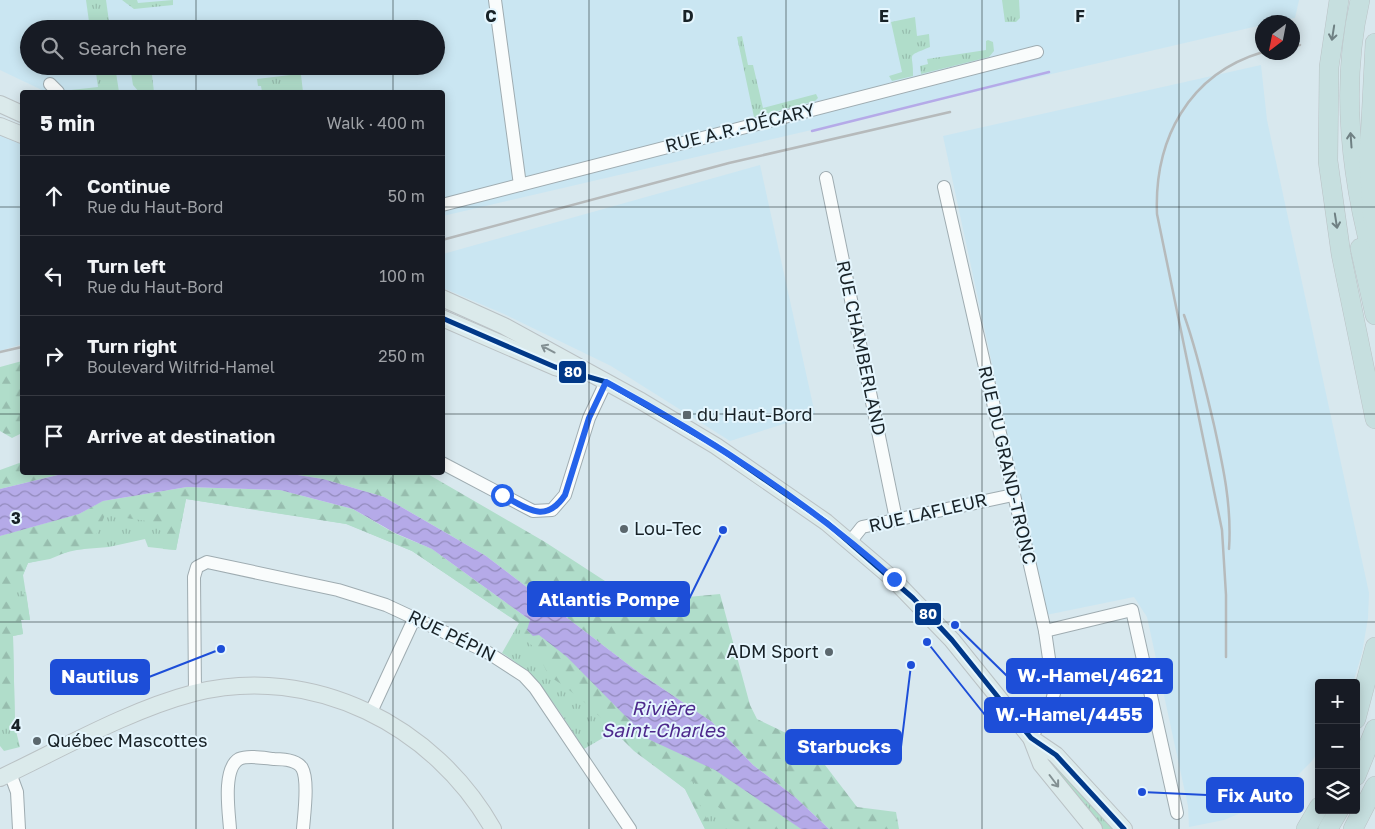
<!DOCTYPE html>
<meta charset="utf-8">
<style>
:root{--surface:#171b24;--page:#20242c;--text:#f1f3f6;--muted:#9ea1a6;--line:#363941}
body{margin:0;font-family:"Golos Text",sans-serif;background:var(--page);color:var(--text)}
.controls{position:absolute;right:15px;bottom:15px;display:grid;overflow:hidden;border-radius:5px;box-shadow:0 2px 12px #0003}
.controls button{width:45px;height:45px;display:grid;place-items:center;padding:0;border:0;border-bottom:1px solid var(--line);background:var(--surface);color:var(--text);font:25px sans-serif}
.compass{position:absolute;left:1255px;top:15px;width:45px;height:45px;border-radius:50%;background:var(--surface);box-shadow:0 2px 12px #0003;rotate:212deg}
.stop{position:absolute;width:15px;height:15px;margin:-11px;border:4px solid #2563eb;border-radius:50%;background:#fff}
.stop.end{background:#2563eb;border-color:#fff;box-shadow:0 1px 5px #0008}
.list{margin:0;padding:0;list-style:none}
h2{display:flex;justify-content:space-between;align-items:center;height:65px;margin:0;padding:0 20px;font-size:21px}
h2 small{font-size:16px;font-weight:400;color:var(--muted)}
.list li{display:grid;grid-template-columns:32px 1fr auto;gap:15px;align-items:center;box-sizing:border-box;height:80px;padding:0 20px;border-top:1px solid var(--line)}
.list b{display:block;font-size:19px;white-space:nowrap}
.list p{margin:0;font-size:16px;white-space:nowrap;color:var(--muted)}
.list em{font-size:16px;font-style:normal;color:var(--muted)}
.icon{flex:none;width:28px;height:28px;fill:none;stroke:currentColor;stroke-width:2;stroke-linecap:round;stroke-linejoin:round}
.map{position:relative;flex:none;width:1375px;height:829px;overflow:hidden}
.search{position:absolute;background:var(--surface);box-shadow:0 2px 12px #0003;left:20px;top:20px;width:425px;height:55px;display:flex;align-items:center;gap:12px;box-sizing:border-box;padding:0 18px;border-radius:28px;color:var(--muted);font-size:19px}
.panel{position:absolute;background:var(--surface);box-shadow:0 2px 12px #0003;left:20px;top:90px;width:425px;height:385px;border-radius:5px}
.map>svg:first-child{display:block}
</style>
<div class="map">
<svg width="1375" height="829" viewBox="0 0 1375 829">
<defs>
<pattern id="grass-tufts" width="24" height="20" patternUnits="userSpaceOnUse" patternTransform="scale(1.25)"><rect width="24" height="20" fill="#b0ddca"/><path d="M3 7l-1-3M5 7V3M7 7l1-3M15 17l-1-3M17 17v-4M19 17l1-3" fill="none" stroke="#97bdae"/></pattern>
<pattern id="forest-firs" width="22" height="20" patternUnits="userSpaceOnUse" patternTransform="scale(1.25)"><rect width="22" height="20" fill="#b0ddca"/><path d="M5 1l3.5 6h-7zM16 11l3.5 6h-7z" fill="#97bdae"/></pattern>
<pattern id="water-waves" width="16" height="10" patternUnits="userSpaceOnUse" patternTransform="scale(1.25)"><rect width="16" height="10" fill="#b5aae8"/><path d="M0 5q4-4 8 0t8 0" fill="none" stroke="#928abc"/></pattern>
</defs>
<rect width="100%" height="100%" fill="#d8e8ee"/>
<g fill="#cae6f2" fill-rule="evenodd">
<path d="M0,0H1299L1295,18L1262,22V25L443,216L442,92H46L0,70ZM29,29H436V66H29Z"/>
<path d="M1261,65L1267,120L1369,593L1368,618L1362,653L1353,683H1319V751L1311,762L1283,790L1262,804L1224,820L1189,827L1188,806L1147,617L1134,597L1046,615L943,136Z"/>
<path d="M0,126L22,135V344L0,351Z"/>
<path d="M760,165L815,414L730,441L611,366L504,314L443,288V254Z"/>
</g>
<g fill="url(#grass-tufts)">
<path d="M86,0H106L110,29H90Z"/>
<path d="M122,0H137L138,3L173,0V5L134,9Z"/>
<path d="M1002,0H1019L1020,18L1016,22H1005Z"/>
<path d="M915,17L917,36L929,34L930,47C904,58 914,51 913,76L892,81L889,76L902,72L891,22Z"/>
<path d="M742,36L748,65H753L763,108L816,94L818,98L815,101L754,117L737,37Z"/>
<path d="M988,40L993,42L994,51L989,57L921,74L920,66L928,64L927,59L986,50V41Z"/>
<path d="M95,66H115L119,92H70L71,90L98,87Z"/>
<path d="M130,66H151L154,92H139L133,85Z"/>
<path d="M290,66H300L303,92H262L261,86H258L257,79L290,75Z"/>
<path d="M280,490L432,549L801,829H705L685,789L613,732L584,749C560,713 540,676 502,653L519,623L412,551L346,524L186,499L176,550L148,547L145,539L109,547L72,550L50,559L28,563L23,575L30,620H21L23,634L13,636L15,727L20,747L4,751L0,746V536L79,514L103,501Z"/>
<path d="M1057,767L1114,829H1103L1055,769Z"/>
</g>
<g fill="url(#forest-firs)">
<path d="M22,361V433L12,438L0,431V367Z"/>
<path d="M22,462V472L66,473L0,489V470Z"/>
<path d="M285,473H426L545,542L605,581L666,599L720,594L750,705L757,719L809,744L857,807L896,812L899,829H829L795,797L753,765L712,722L638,672L486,556L384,497L323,479Z"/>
<path d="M187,487L280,490L353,509L394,533L432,549L530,620L527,630L538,635L567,657L648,739L715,770L801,829H745L706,797L693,781L687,782L710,824L711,829H705L685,789L634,751L589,706L564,686L549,676L535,648L521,636L519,623L412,551L347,524L186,499L176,550L163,549L161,531L147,521L105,515L98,532L84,549C65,551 47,560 28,563L23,575L12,586L1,584L0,536L79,514L103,501Z"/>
<path d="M26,592L30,620H21L23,634L13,636L15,727L0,725V606L1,601L12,602Z"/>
</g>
<path fill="url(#water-waves)" d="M66,473H285L323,479L384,497L486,556L638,672L712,722L753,765L795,797L829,829H801L715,770L648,739L567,657L539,635L533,636L527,630L530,620L432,549L395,533L353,509L280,490L187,487L103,501L79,514L0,536V489Z"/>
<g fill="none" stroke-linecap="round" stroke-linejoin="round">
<path stroke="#b5aae8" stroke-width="2.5" d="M812,131L1049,72"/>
<g stroke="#9facb1" stroke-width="14">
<g id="minor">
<path d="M495,0L520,185"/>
<path d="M50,84L58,92"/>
<path d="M826,178L896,519"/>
<path d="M944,187L1045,631L1054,693L1052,701L1031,738"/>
<path d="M442,205L1037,52"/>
<path d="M442,463L533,511L552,510L565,495L589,418L606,382"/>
<path d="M850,542L862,527L1013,495"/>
<path d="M1045,631L1132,610L1177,813"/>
<path d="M195,693L194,577L197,567L207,562L338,590L386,605L487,652L524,676L535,688L630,829"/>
<path d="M371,712L415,617"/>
<path d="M10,773L17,792L19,829"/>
<path d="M230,829C229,813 222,769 239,759C248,755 264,758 274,759C282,759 297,760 302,768C309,780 304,815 303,829"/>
</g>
</g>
<g stroke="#bac2c5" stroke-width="18">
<g id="major">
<path d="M0,104L22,114"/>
<path d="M0,126L22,135"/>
<path d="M442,298L504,326L641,401L716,446L826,522L893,579L952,640L1031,738L1041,764L1094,829"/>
<path d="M442,318L555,367L580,374"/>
<path d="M1031,738L1056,755L1124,829"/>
<path d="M0,778C61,749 129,710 194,693C313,663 435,726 493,829"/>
</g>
</g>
<g stroke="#bac2c5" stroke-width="20">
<g id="highway">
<path d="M1339,0L1329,67L1328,161L1341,254L1375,419"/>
<path d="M1360,0C1340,87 1351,180 1375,266"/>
<path d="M1373,220L1369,160L1375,43"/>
<path d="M1360,248L1375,315"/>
<path d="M1356,719L1375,647"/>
<path d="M1356,776L1375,729"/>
<path d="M1306,829L1319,807"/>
<path d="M1328,829L1339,810"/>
<path d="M1353,829L1375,786"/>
</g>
</g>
<use href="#minor" stroke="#f9fcfc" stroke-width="12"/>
<use href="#major" stroke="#dbeaeb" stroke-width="16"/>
<use href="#highway" stroke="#c6dfdf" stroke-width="19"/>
<g stroke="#b6babb" stroke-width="2.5">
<path d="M1292,46L1300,45"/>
<path d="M442,240L729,163L950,112"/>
<path d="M1184,315C1197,351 1205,387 1214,425C1223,466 1232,506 1229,549"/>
<path d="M0,352L22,347"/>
<path d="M1226,657V595L1222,530L1157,214C1154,140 1188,74 1263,52"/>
</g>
<g stroke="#e5f6fe" stroke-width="9">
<path id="bus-1" d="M442,318L555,367L606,382L716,446L826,522L913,598L952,640L1031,738L1056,755L1124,829"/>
</g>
<use href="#bus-1" stroke="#013888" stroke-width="5"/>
</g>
<defs><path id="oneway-shaft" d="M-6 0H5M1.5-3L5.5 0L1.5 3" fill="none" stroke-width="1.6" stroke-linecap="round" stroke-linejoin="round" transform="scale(1.25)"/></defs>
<g stroke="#6f8083">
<use href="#oneway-shaft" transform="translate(1333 33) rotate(99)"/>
<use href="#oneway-shaft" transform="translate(1351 140) rotate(-94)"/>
<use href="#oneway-shaft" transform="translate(1336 221) rotate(81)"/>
</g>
<g stroke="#839093">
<use href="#oneway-shaft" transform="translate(548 349) rotate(-152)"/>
<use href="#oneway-shaft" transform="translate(1054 781) rotate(53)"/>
</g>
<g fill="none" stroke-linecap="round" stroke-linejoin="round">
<path stroke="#2563eb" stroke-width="6" d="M502,495C527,508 545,525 565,495L589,418L606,382C708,437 807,501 894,579"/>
</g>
<path fill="none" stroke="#182227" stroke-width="1" stroke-opacity="0.55" d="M196,0V29M393,0V29M589,0V829M786,0V829M982,0V829M1179,0V829M196,66V92M393,66V92M0,207H22M442,207H1375M0,414H22M442,414H1375M196,472V829M393,472V829M0,622H1375"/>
<g fill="#5b676d" stroke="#e5f6fe" stroke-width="2">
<rect x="682" y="410" width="10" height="10" rx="2.5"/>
<circle cx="624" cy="529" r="5"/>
<circle cx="829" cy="652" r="5"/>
<circle cx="37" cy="741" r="5"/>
</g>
<g text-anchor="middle" stroke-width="4" stroke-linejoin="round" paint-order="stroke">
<g font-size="18" fill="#182227" stroke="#e5f6fe">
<text transform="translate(740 128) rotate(-14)" y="6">RUE A.R.-DÉCARY</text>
<text transform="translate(861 348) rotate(78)" y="6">RUE CHAMBERLAND</text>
<text transform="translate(1007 465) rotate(77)" y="6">RUE DU GRAND-TRONC</text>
<text transform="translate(928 513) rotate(-13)" y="6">RUE LAFLEUR</text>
<text transform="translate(452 636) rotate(26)" y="6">RUE PÉPIN</text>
</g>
<g font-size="18" fill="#182227" stroke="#e5f6fe" text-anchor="start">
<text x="697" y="421">du Haut-Bord</text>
<text x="634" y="535">Lou-Tec</text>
<text x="819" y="658" text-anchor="end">ADM Sport</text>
<text x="47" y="747">Québec Mascottes</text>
</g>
<g font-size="19" font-style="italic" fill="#4d298c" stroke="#e5f6fe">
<text x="663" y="715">Rivière<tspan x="663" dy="22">Saint-Charles</tspan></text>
</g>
</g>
<g font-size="16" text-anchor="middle" font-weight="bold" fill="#182227" stroke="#e5f6fe" stroke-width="4" stroke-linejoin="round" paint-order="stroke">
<text x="491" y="22">C</text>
<text x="688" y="22">D</text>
<text x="884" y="22">E</text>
<text x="1080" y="22">F</text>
<text x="16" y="524">3</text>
<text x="16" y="731">4</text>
</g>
<path fill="none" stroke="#1d4ed8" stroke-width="2" d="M723 530L689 599M955 625L1007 676M221 649L149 677M927 642L985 715M911 665L901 747M1142 792L1207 795"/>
<g fill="#1d4ed8" stroke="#e5f6fe" stroke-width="2">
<circle cx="723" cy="530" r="5"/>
<circle cx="955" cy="625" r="5"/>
<circle cx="221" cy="649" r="5"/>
<circle cx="927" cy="642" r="5"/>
<circle cx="911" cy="665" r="5"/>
<circle cx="1142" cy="792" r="5"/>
</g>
<g fill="#1d4ed8" stroke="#1d4ed8" stroke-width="2">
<rect x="528" y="582" width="161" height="34" rx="5"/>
<rect x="1007" y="659" width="165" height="34" rx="5"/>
<rect x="51" y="660" width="98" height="34" rx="5"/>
<rect x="985" y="698" width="167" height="34" rx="5"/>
<rect x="786" y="730" width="115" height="34" rx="5"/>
<rect x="1207" y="778" width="96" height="34" rx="5"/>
</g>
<g font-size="19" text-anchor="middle" font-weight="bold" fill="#fff">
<text x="609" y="606">Atlantis Pompe</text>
<text x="1090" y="682">W.-Hamel/4621</text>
<text x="100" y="683">Nautilus</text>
<text x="1069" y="721">W.-Hamel/4455</text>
<text x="844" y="753">Starbucks</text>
<text x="1255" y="802">Fix Auto</text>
</g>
<g stroke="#e5f6fe" stroke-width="2">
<rect x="558" y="360" width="29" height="24" rx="5" fill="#013888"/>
<rect x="914" y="602" width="28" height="24" rx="5" fill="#013888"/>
</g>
<g font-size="14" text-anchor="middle" font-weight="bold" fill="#fff">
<text x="573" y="377">80</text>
<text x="928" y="619">80</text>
</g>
</svg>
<div class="controls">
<button>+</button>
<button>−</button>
<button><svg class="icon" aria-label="layers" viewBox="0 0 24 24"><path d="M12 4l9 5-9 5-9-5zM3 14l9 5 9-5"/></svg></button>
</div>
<svg class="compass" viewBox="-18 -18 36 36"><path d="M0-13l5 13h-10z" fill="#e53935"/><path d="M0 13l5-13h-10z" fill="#9ea1a6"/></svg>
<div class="stop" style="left:502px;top:495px"></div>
<div class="stop end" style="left:894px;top:579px"></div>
<div class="search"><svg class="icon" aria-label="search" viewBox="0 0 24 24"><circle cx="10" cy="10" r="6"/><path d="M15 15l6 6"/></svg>Search here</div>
<section class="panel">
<h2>5 min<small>Walk · 400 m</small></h2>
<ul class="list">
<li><svg class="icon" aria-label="ahead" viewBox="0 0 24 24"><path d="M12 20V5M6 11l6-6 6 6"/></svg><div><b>Continue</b><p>Rue du Haut-Bord</p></div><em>50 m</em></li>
<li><svg class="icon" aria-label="left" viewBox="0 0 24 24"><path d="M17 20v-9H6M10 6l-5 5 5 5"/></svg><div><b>Turn left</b><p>Rue du Haut-Bord</p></div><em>100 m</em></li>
<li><svg class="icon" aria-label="right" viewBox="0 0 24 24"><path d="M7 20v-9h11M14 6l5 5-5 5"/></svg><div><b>Turn right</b><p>Boulevard Wilfrid-Hamel</p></div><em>250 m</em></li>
<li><svg class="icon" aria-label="arrive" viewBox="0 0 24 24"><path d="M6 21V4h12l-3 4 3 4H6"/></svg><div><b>Arrive at destination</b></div></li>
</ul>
</section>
</div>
